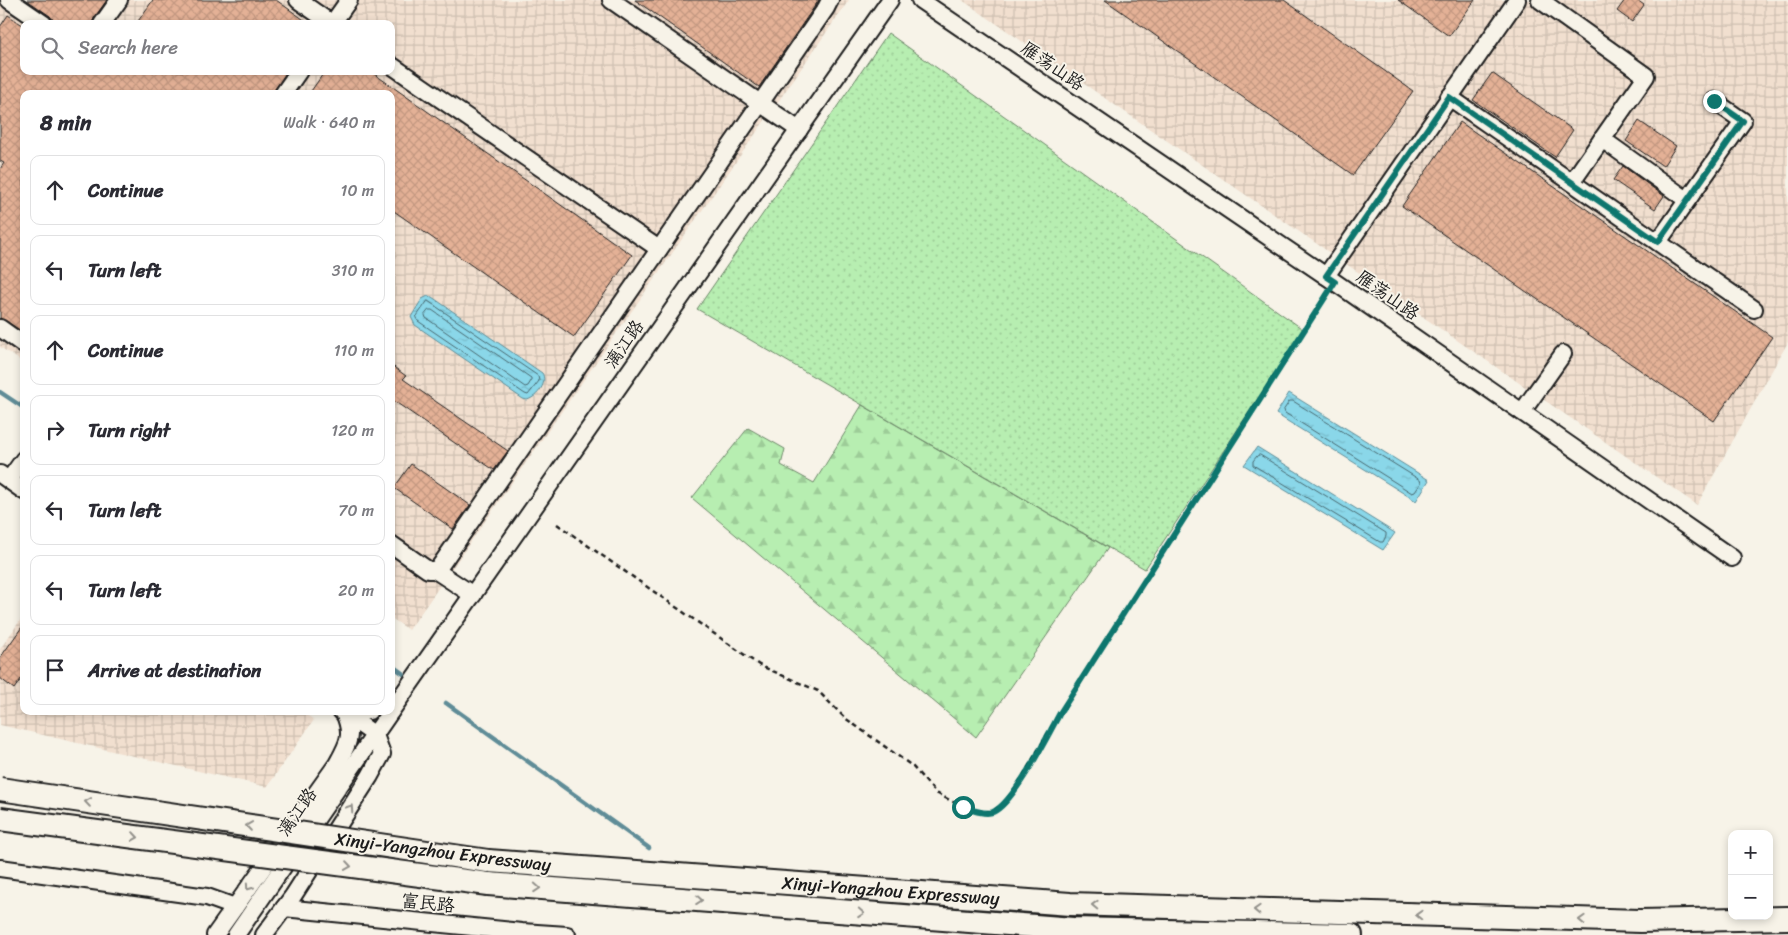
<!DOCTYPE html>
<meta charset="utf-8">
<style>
:root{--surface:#fff;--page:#f2f2f3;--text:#2b2b33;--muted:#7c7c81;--line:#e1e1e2}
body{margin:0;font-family:Sriracha,"LXGW WenKai TC",sans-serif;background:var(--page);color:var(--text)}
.controls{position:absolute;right:15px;bottom:15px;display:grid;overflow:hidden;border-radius:10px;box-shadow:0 2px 8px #0003}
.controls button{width:45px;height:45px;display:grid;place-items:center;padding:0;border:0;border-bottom:1px solid var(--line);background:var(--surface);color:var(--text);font:25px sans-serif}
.stop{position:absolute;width:15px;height:15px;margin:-11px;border:4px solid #0f766e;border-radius:50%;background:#fff}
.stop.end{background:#0f766e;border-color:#fff;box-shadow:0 1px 5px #0008}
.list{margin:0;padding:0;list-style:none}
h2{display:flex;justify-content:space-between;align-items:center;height:65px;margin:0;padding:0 20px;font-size:21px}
h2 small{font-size:16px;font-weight:400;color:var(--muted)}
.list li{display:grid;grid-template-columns:32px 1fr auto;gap:15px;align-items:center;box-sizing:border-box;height:70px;margin:0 10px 10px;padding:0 10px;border:1px solid var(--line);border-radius:10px}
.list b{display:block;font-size:19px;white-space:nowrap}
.list em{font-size:16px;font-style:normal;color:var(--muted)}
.icon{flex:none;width:28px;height:28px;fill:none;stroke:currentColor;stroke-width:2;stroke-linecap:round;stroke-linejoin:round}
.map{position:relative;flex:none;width:1788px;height:935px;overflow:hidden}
.search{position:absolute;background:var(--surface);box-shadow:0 2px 8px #0003;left:20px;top:20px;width:375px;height:55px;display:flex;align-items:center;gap:12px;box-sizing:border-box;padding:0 18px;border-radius:10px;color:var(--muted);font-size:19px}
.panel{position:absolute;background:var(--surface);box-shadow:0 2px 8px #0003;left:20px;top:90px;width:375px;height:625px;border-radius:10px}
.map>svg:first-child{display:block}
</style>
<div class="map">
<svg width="1788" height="935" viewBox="0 0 1788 935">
<defs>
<pattern id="industrial-grid" width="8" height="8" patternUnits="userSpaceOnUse" patternTransform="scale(1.25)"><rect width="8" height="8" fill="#f1dfcf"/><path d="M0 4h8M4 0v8" fill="none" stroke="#cebfb1"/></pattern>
<pattern id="forest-firs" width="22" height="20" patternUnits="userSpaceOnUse" patternTransform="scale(1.25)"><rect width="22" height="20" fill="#b7eeb1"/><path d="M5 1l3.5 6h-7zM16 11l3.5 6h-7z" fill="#9dcc98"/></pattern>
<pattern id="garden-dots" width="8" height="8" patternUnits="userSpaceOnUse" patternTransform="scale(1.25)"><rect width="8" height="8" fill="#b7eeb1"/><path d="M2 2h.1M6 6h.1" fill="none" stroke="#9dcc98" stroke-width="1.8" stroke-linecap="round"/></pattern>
<pattern id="water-ripples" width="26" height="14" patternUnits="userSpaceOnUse" patternTransform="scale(1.25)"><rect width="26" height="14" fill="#8ad7e9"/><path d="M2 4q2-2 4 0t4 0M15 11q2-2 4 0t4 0" fill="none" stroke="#76b8c7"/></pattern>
<pattern id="building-cross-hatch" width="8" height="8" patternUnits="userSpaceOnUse" patternTransform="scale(1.25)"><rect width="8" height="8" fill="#e4b196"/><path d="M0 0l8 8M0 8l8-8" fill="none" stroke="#c39881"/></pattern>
</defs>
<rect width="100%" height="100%" fill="#f7f3e8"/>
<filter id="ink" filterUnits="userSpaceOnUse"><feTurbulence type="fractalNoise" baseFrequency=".02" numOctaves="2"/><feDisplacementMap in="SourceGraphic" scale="10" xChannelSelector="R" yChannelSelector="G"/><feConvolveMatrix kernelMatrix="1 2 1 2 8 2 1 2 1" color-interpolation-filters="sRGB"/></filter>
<g filter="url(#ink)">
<g fill="url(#industrial-grid)" fill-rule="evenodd">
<path d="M0,0H849L409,630L391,618V94H24V363L0,347ZM24,24H391V71H24Z"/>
<path d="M962,0H1788V342L1697,505Z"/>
<path d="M24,615V711H301L314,720L267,787L0,725V649Z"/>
</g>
<path fill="url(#forest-firs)" stroke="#6a8566" d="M862,405L1108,548L976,737L692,498L748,428L785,449L781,465L814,483Z"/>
<path fill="url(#garden-dots)" stroke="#6a8566" d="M888,33L1304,330L1145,569L697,309Z"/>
<g fill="url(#water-ripples)" stroke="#5e8c97">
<path d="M428,296L432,297L542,373C548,382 538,397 527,400L523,399L415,325L411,317L422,299Z"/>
<path d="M1289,393L1429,480L1416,501L1276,414Z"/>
<path d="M1257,447L1395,533L1383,550L1244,465Z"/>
</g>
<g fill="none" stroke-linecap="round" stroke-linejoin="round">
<g stroke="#48676e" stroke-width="1">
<path d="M428,301L538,376L539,381L528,395L525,394L418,321L416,318Z"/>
<path d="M429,310H432L531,378V381L528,386L525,387L426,318L425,315Z"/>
<path d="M1290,401H1293L1420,480L1421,483L1415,492L1412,493L1285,413L1284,410Z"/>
<path d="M1260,455L1386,533V536L1383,542H1380L1253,465V461L1257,456Z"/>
</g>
<g stroke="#5e8c97" stroke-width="4.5">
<path d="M0,392L24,408"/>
<path d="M391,665L405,675"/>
<path d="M446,703L649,848"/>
</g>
</g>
<g fill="url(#building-cross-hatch)" stroke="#1c1c1c">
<path d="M27,0H107L94,18L92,24H56L50,16Z"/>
<path d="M153,0H276L310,24H136Z"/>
<path d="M635,0H819L759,87Z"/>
<path d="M1105,0H1284L1413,91L1353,175Z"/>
<path d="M1398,0H1475L1449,36Z"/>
<path d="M1625,0H1637L1644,5L1632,22L1617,11Z"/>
<path d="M8,15L24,26V71H287L273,94H24V333L0,318V169L4,163L0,161V27Z"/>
<path d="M325,71H370L632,255L574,337L391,209V94H309Z"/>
<path d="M1492,73L1573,130L1555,157L1473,100Z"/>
<path d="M1639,121L1676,146L1663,166L1626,141Z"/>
<path d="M1460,122L1772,337L1714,421L1402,206Z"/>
<path d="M1623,166L1664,196L1655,209L1613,180Z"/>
<path d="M391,365L406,376L403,379L508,451L494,470L391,399Z"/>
<path d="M411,464L470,505L453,529L394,488Z"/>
<path d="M24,624V675L14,689L0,678V658Z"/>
</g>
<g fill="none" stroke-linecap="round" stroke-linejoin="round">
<g stroke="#1c1c1c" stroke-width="20">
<g id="minor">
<path d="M9,0L44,24"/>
<path d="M298,0L332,24"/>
<path d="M611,0L799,130"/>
<path d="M920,0L1326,276L1732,558"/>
<path d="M1540,0L1646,76L1572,182"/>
<path d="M102,24L119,0"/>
<path d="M332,24L349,0"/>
<path d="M391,65L659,249"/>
<path d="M283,94L299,71"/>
<path d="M1449,97L1754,309"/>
<path d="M1602,139L1687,200"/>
<path d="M1658,242L1743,121L1714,101"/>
<path d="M1326,276L1517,0"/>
<path d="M0,328L24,345"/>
<path d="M1522,412L1563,354"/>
<path d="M0,474L24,491"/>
<path d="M9,480L24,459"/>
<path d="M391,544L428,570H435L440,566L826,8L830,0"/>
<path d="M435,570L473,595"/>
<path d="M391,711L890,0"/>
<path d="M344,713L369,711"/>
<path d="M0,868L207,897L235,907"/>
<path d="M284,908L522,932L567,935"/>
<path d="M215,935L337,764C348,744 354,735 344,713"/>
<path d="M236,935L391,711"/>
<path d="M264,935L293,896L370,776L382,754L375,735L341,711"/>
</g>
</g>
<g stroke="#1c1c1c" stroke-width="26">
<g id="highway">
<path id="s1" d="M488,861L1070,904L1640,921L1788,918"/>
<path d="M488,884L1073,929L1351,935"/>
</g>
</g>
<path stroke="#1c1c1c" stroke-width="2.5" stroke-dasharray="5 4" stroke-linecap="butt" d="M557,524L759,665L818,691L845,718L912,766L936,793L963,807L976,811L992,812L1004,804L1018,785L1060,713L1327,294"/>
<use href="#minor" stroke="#f7f3e8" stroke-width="16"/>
<use href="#highway" stroke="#f7f3e8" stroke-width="22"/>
<g stroke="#1c1c1c" stroke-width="26" stroke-linecap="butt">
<g id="highway-bridge">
<path d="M0,789L488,861"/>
<path d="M0,819L488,884"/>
</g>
</g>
<use href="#highway-bridge" stroke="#f7f3e8" stroke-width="22"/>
</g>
<defs><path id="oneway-chevron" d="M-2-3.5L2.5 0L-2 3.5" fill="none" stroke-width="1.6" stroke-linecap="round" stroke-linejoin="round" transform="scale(1.25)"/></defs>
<g stroke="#94928c">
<use href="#oneway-chevron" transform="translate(88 802) rotate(-172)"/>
<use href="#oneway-chevron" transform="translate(350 808) rotate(-57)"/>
<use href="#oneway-chevron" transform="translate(249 826) rotate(-172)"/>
<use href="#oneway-chevron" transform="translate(135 837) rotate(8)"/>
<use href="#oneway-chevron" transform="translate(348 866) rotate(8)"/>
<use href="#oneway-chevron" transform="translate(249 887) rotate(125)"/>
<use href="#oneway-chevron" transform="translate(537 888) rotate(4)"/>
<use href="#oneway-chevron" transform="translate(699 900) rotate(4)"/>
<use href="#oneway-chevron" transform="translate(1095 905) rotate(-178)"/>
<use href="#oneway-chevron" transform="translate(1257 910) rotate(-178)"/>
<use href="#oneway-chevron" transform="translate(861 913) rotate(4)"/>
<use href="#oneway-chevron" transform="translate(1419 915) rotate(-178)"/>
<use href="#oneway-chevron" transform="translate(1582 920) rotate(-178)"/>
</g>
</g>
<g fill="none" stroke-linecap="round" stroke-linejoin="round" filter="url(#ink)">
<path stroke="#0f766e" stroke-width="6" d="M963,807C972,810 985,815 993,812C1014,803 1048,735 1060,713L1335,282L1326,276L1449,97L1658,242L1743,121L1714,101"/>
</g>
<g text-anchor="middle" stroke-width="4" stroke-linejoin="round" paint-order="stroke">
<g font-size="18" fill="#1c1c1c" stroke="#f7f3e8">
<text transform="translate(1053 66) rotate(34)" y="6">雁荡山路</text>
<text transform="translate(1388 295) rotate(35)" y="6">雁荡山路</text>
<text transform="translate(624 344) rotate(-55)" y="6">漓江路</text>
<text transform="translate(297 812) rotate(-55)" y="6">漓江路</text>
<text transform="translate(443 852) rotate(7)" y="6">Xinyi-Yangzhou Expressway</text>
<text dy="6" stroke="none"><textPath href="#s1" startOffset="404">Xinyi-Yangzhou Expressway</textPath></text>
<text transform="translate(428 903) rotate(6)" y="6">富民路</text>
</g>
</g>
</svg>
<div class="controls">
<button>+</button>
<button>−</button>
</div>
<div class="stop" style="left:963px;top:807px"></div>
<div class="stop end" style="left:1714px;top:101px"></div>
<div class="search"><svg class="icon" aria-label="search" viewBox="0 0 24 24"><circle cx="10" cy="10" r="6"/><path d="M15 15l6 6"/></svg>Search here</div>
<section class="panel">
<h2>8 min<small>Walk · 640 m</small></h2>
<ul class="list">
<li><svg class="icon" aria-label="ahead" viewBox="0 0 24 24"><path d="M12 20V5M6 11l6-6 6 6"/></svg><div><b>Continue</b></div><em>10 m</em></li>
<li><svg class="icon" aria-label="left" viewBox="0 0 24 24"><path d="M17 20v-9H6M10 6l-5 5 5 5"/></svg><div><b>Turn left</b></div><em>310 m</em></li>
<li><svg class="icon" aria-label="ahead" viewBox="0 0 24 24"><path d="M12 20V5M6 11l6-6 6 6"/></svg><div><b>Continue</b></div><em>110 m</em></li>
<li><svg class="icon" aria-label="right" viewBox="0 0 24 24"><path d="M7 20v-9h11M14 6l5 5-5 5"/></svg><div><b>Turn right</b></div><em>120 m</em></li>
<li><svg class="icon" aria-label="left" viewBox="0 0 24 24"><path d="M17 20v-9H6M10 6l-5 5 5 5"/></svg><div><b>Turn left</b></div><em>70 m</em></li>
<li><svg class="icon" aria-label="left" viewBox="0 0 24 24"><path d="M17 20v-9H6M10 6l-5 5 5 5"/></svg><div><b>Turn left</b></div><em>20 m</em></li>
<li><svg class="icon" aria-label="arrive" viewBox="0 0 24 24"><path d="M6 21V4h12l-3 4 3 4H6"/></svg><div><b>Arrive at destination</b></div></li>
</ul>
</section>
</div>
